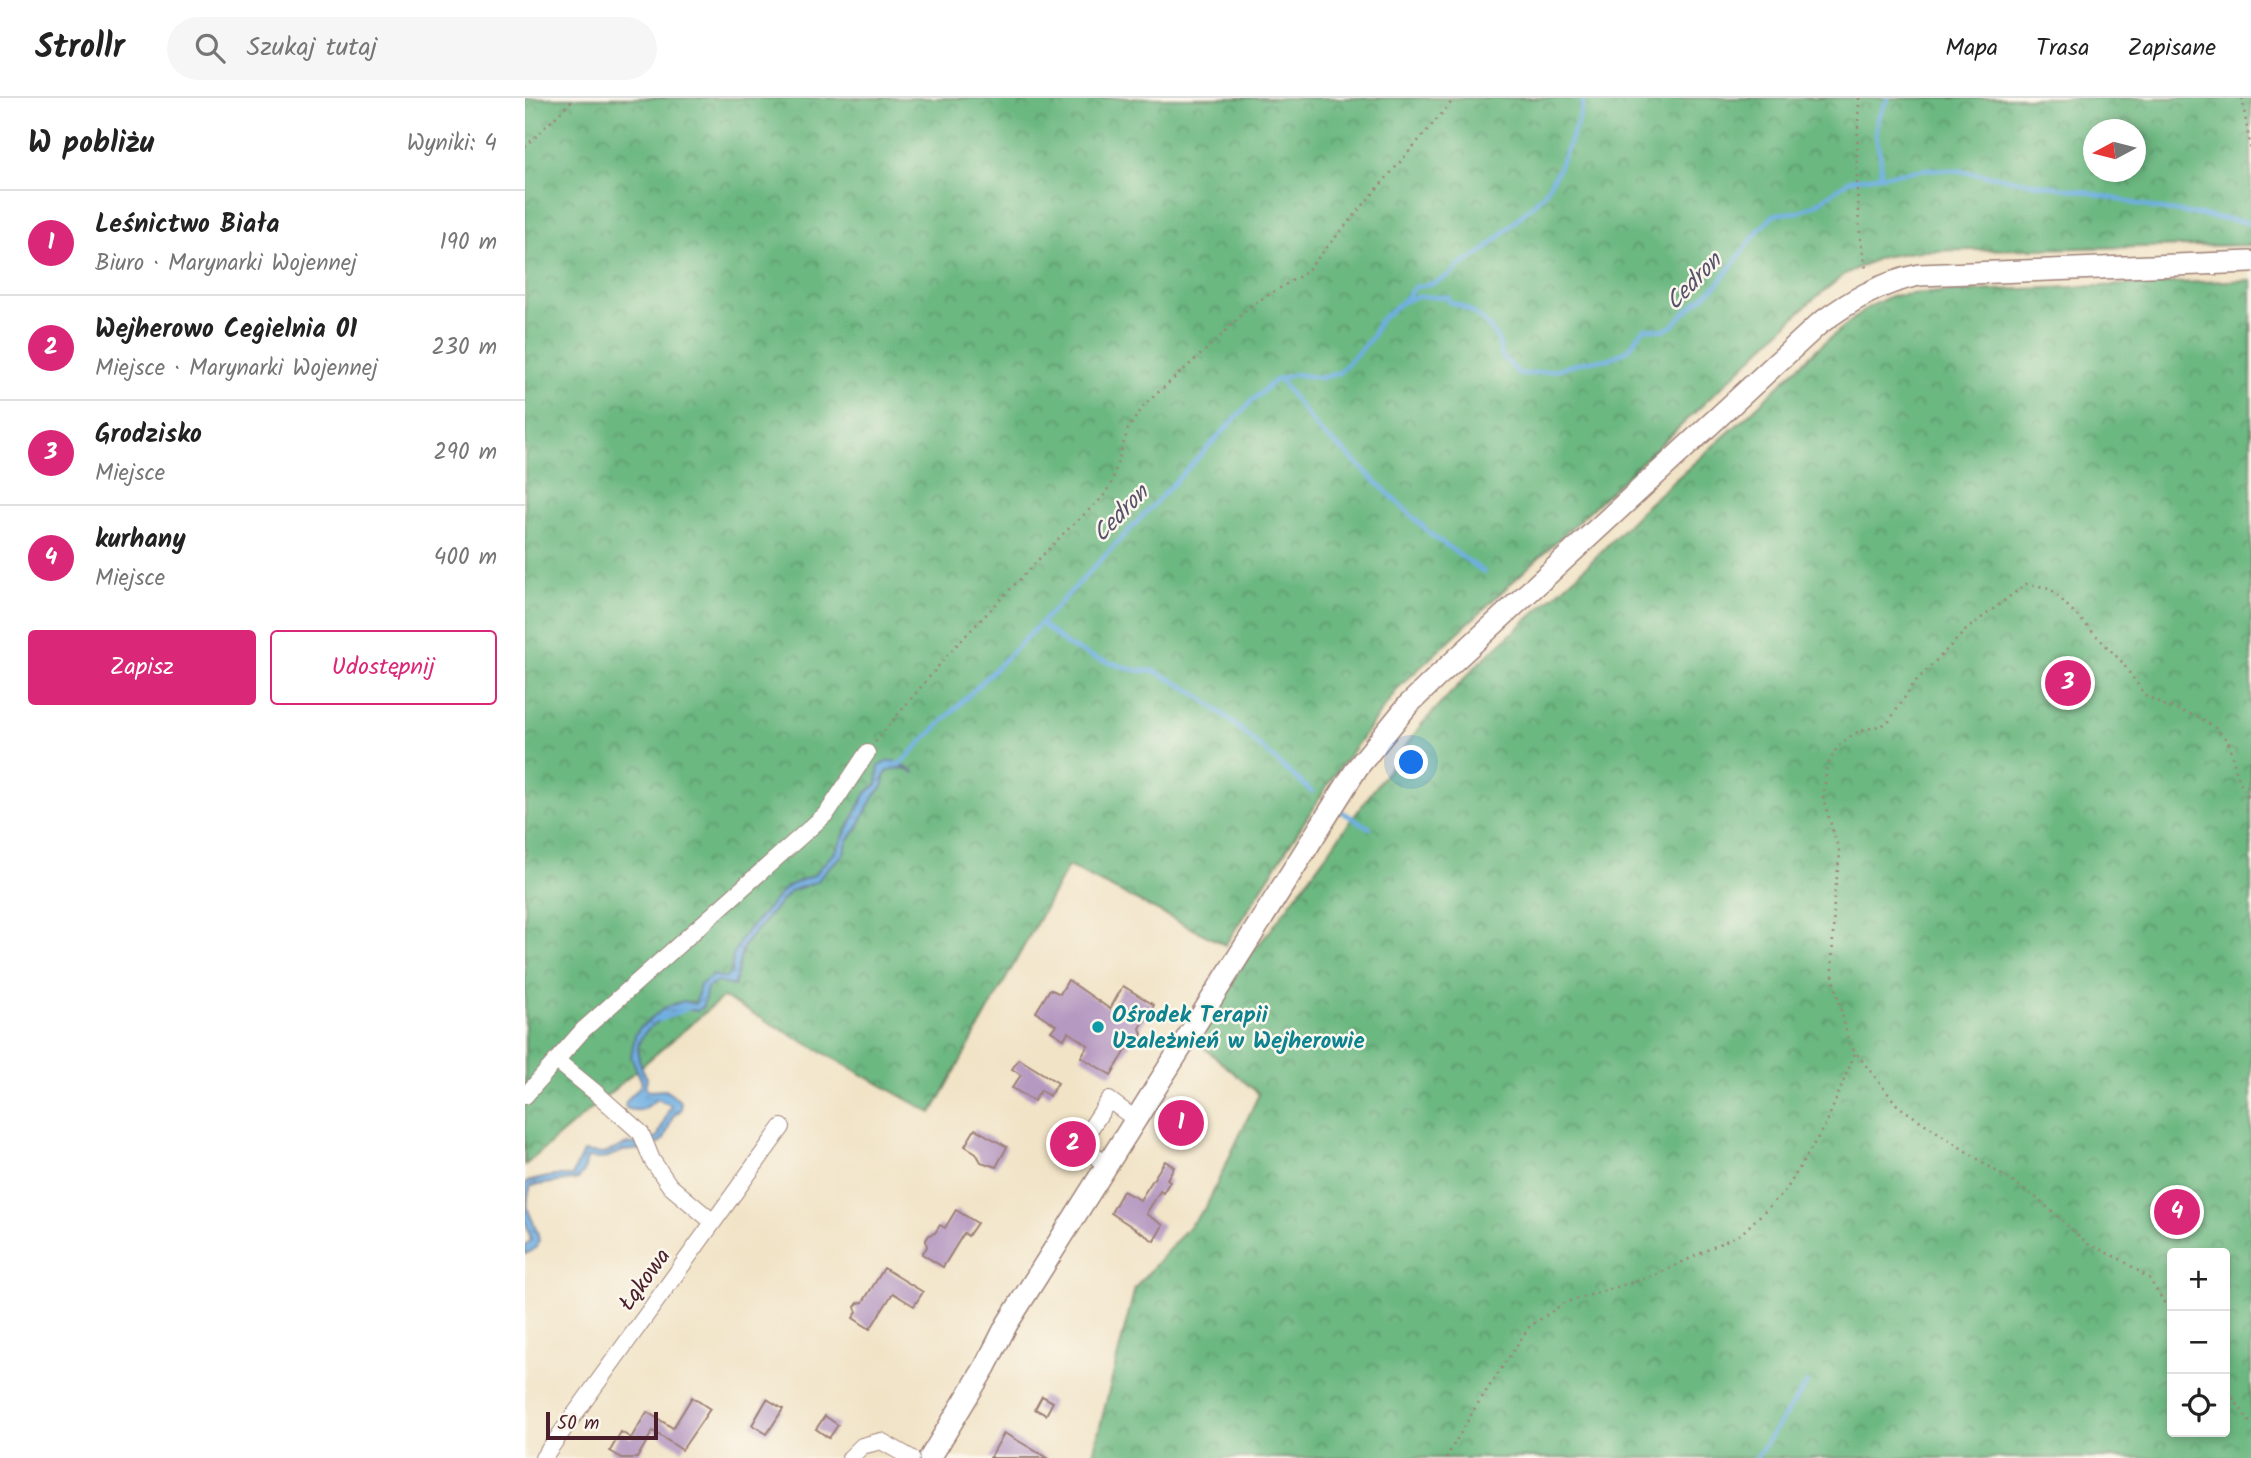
<!DOCTYPE html>
<html lang="pl">
<meta charset="utf-8">
<style>
:root{--surface:#fff;--page:#f6f6f6;--text:#222;--muted:#767676;--line:#e0e0e0;--accent:#db2777}
body{margin:0;font-family:Kalam,sans-serif;background:var(--page);color:var(--text)}
.controls{position:absolute;right:21px;bottom:21px;display:grid;overflow:hidden;border-radius:7px;box-shadow:0 4px 10px #0003}
.controls button{width:63px;height:63px;display:grid;place-items:center;padding:0;border:0;border-bottom:2px solid var(--line);background:var(--surface);color:var(--text);font:35px sans-serif}
.compass{position:absolute;left:1558px;top:21px;width:63px;height:63px;border-radius:50%;background:var(--surface);box-shadow:0 4px 10px #0003;rotate:263deg}
.scale{position:absolute;left:21px;bottom:18px;width:112px;box-sizing:border-box;padding-left:7px;border:4px solid #4a1f2b;border-top:0;font-size:19px;line-height:24px;white-space:nowrap;color:#4a1f2b;-webkit-text-stroke:5px #fbf7ec;paint-order:stroke}
.you{position:absolute;left:887px;top:665px;width:24px;height:24px;margin:-18px;border:5px solid #fff;border-radius:50%;background:#1a73e8;box-shadow:0 0 0 10px #1a73e833}
.badge{display:grid;place-items:center;width:46px;height:46px;border-radius:50%;background:var(--accent);color:#fff;font-size:23px;font-weight:700}
.pin{position:absolute;translate:-50% -50%;border:4px solid #fff;box-shadow:0 2px 7px #0006}
.list{margin:0;padding:0;list-style:none}
h2{display:flex;justify-content:space-between;align-items:center;height:91px;margin:0;padding:0 28px;font-size:30px}
h2 small{font-size:23px;font-weight:400;color:var(--muted)}
.list li{display:grid;grid-template-columns:46px 1fr auto;gap:21px;align-items:center;box-sizing:border-box;height:105px;padding:0 28px;border-top:2px solid var(--line)}
.list b{display:block;font-size:26px;white-space:nowrap}
.list p{margin:0;font-size:23px;white-space:nowrap;color:var(--muted)}
.list em{font-size:23px;font-style:normal;color:var(--muted)}
.actions{display:flex;gap:14px;padding:21px 28px}
.actions a{flex:1;padding:16px 0;border:2px solid var(--accent);border-radius:7px;text-align:center;font-size:24px;color:var(--accent)}
.actions .main{background:var(--accent);color:#fff}
.icon{flex:none;width:38px;height:38px;fill:none;stroke:currentColor;stroke-width:2;stroke-linecap:round;stroke-linejoin:round}
.map{position:relative;flex:none;width:1726px;height:1360px;overflow:hidden}
header{display:flex;align-items:center;gap:42px;box-sizing:border-box;height:98px;padding:0 35px;background:var(--surface);border-bottom:2px solid var(--line)}
header strong{font-size:33px}
nav{display:flex;gap:38px;margin-inline-start:auto;font-size:24px}
.search{width:490px;height:63px;background:var(--page);display:flex;align-items:center;gap:18px;box-sizing:border-box;padding:0 24px;border-radius:38px;color:var(--muted);font-size:26px}
main{display:flex}
aside{flex:1;background:var(--surface)}
.map>svg:first-child{display:block}
</style>
<header>
<strong>Strollr</strong>
<div class="search"><svg class="icon" aria-label="search" viewBox="0 0 24 24"><circle cx="10" cy="10" r="6"/><path d="M15 15l6 6"/></svg>Szukaj tutaj</div>
<nav><a>Mapa</a><a>Trasa</a><a>Zapisane</a></nav>
</header>
<main>
<aside>
<h2>W pobliżu<small>Wyniki: 4</small></h2>
<ul class="list">
<li><span class="badge">1</span><div><b>Leśnictwo Biała</b><p>Biuro · Marynarki Wojennej</p></div><em>190 m</em></li>
<li><span class="badge">2</span><div><b>Wejherowo Cegielnia 01</b><p>Miejsce · Marynarki Wojennej</p></div><em>230 m</em></li>
<li><span class="badge">3</span><div><b>Grodzisko</b><p>Miejsce</p></div><em>290 m</em></li>
<li><span class="badge">4</span><div><b>kurhany</b><p>Miejsce</p></div><em>400 m</em></li>
</ul>
<div class="actions"><a class="main">Zapisz</a><a>Udostępnij</a></div>
</aside>
<div class="map">
<svg width="1726" height="1360" viewBox="0 0 1726 1360">
<defs>
<pattern id="forest-crowns" width="20" height="18" patternUnits="userSpaceOnUse" patternTransform="scale(1.75)"><rect width="20" height="18" fill="#6cb881"/><path d="M2 6a3 3 0 1 1 6 0M12 15a3 3 0 1 1 6 0" fill="none" stroke="#5b956a"/></pattern>
<pattern id="water-ripples" width="26" height="14" patternUnits="userSpaceOnUse" patternTransform="scale(1.75)"><rect width="26" height="14" fill="#6eafe2"/><path d="M2 4q2-2 4 0t4 0M15 11q2-2 4 0t4 0" fill="none" stroke="#5c8eb7"/></pattern>
</defs>
<rect width="100%" height="100%" fill="#fbf7ec"/>
<filter id="ink" filterUnits="userSpaceOnUse"><feTurbulence type="fractalNoise" baseFrequency=".0143" numOctaves="2"/><feDisplacementMap in="SourceGraphic" scale="14" xChannelSelector="R" yChannelSelector="G"/><feConvolveMatrix kernelMatrix="1 2 1 2 8 2 1 2 1" color-interpolation-filters="sRGB"/></filter>
<filter id="wash" filterUnits="userSpaceOnUse"><feTurbulence type="fractalNoise" baseFrequency=".00686" numOctaves="4" result="noise"/><feDisplacementMap in="SourceGraphic" scale="28" xChannelSelector="R" yChannelSelector="G"/><feGaussianBlur stdDeviation="1.57" result="paint"/><feColorMatrix in="noise" values="0 0 0 0 0 0 0 0 0 0 0 0 0 0 0 0 0 1.4 0 .05"/><feComposite in="paint" operator="in"/></filter>
<g filter="url(#wash)">
<rect width="100%" height="100%" fill="#f1e3c6"/>
<g fill="url(#forest-crowns)" stroke="#5b6c56" stroke-width="2" fill-rule="evenodd">
<path d="M0,0H1726V147L1395,153L1356,159L1320,176L1284,205L1145,338L874,589L808,679L700,847L543,768L407,1015L198,899L0,1067ZM1568,32H1610V74H1568Z"/>
<path d="M1726,182V1360H567L610,1190L681,1109L734,996L669,941L724,858L745,833L897,626L955,564L1062,468L1122,407L1222,318L1293,250L1342,210L1366,198L1397,195ZM1647,1155H1700V1334H1647Z"/>
</g>
<path fill="url(#water-ripples)" stroke="#5c6786" stroke-width="2" d="M363,663H369L391,675L376,670L364,672L359,678V687L347,701L332,731L323,742L318,757L302,771L292,784L265,793L220,846C213,859 214,873 209,888L192,884L182,890L178,909L172,913C159,910 152,912 140,919C112,936 105,950 122,980L120,990L124,993L141,992L156,1004V1012L148,1018L139,1041L127,1050L98,1053L77,1061L62,1060L59,1074L53,1081L6,1088C3,1096 2,1103 3,1111C6,1125 27,1147 0,1156V1148L6,1142L0,1122L1,1084L27,1078H47L58,1054L78,1056L102,1046L121,1045L133,1038L146,1007L132,1001C121,1010 116,1016 101,1010L100,1006C104,997 114,993 117,984L106,959L110,937L115,930L139,910L158,903L170,906L175,887L188,877L200,880L206,875L208,858L217,839L261,789L289,777L312,751L341,695L352,686L354,668Z"/>
<g fill="none" stroke-linecap="round" stroke-linejoin="round">
<g stroke="#6eafe2" stroke-width="4.5">
<path d="M1354,78L1403,71L1436,73L1562,94L1629,110L1726,125"/>
<path d="M877,203L890,189L909,185L925,177L933,169L960,152L1019,96L1033,72L1054,21L1059,0"/>
<path d="M754,281L794,333L819,353L909,439L959,474"/>
<path d="M516,525L542,547L567,559L609,572L630,573L667,593L699,617L787,694"/>
<path d="M371,666H375L516,525L725,305L749,283L770,276L796,280L814,275L847,239L854,223L874,206L889,199H923L924,204C943,208 967,226 974,245C975,249 975,253 976,256C980,264 990,270 995,277L1030,272L1062,263L1084,261L1104,251L1119,230L1139,232L1148,228L1157,217L1193,186L1233,133L1250,116L1274,114L1290,107L1325,82L1354,78C1360,63 1351,48 1351,32C1351,21 1358,10 1363,0"/>
<path d="M812,711L845,730"/>
<path d="M135,922L166,909"/>
<path d="M1231,1360L1282,1285"/>
</g>
</g>
<g id="blocks">
<g fill="#b699c1">
<path d="M543,882L585,911L598,888L629,907L615,930L617,936L613,942L607,943L586,977L556,959L563,947L543,934L539,941L526,933L531,927L511,914L525,891L535,896Z"/>
<path d="M494,961L533,985L524,998L516,992L509,1003L487,990L496,977L487,971Z"/>
<path d="M653,1006L672,1018L658,1041L642,1030L648,1020L645,1018Z"/>
<path d="M450,1031L482,1049L471,1069L456,1064L451,1055L440,1048Z"/>
<path d="M640,1063L649,1069L642,1081L645,1083L638,1095L635,1093L621,1116L638,1127L629,1143L586,1115L598,1093L615,1102Z"/>
<path d="M431,1112L452,1125L443,1138L439,1135L418,1169L397,1156L402,1149L401,1142L404,1137L410,1135L415,1127L420,1130Z"/>
<path d="M359,1170L398,1194L389,1208L368,1195L345,1231L328,1220L332,1214L330,1209L333,1205L338,1204Z"/>
<path d="M517,1298L528,1304L521,1317L510,1311Z"/>
<path d="M167,1299L185,1311L157,1352L128,1333L112,1360H97L85,1353L96,1334L106,1340L122,1314L148,1330Z"/>
<path d="M242,1301L258,1311L242,1336L227,1327Z"/>
<path d="M300,1318L313,1327L304,1340L291,1331Z"/>
<path d="M479,1335L497,1345L522,1360H465Z"/>
</g>
</g>
</g>
<g filter="url(#ink)">
<use href="#blocks" fill-opacity="0" stroke="#9e8178" stroke-width="2"/>
<g fill="none" stroke-linecap="round" stroke-linejoin="round">
<g stroke="#9e8178" stroke-width="18">
<g id="minor">
<path d="M32,963L70,994L116,1035L127,1062L145,1088L188,1124"/>
<path d="M0,998L58,932L302,715L342,655"/>
<path d="M581,1068L567,1055L562,1036L584,1002L610,1021"/>
<path d="M18,1360L257,1029"/>
<path d="M325,1360L337,1348L356,1343L386,1360"/>
</g>
</g>
<g stroke="#9e8178" stroke-width="24">
<path id="major" d="M405,1360L460,1269L482,1226L832,670L883,607L914,577L1294,226C1325,203 1355,185 1394,177L1726,164"/>
</g>
<g stroke="#9e8178" stroke-width="2.5" stroke-dasharray="2 5" stroke-linecap="butt">
<path d="M1334,0C1332,57 1328,118 1342,174"/>
<path d="M1717,0L1726,53"/>
<path d="M0,49L50,0"/>
<path d="M350,644L426,553L539,435L577,400L586,386L603,331L619,307L692,242L725,208L780,175L930,0"/>
<path d="M1647,1217L1624,1180L1597,1162L1563,1146L1513,1101L1373,1008L1324,946L1307,873L1309,801L1315,756L1298,700L1302,668L1313,648L1330,635L1363,625L1389,585L1442,531L1501,486L1525,490L1596,563L1620,597L1641,608L1671,618L1688,628L1703,643L1712,677L1726,704"/>
<path d="M1700,1288L1726,1326"/>
<path d="M921,1360L950,1310L1004,1229L1039,1205L1131,1177L1217,1135L1261,1092L1301,1026L1330,955"/>
</g>
<use href="#minor" stroke="#fff" stroke-width="16"/>
<use href="#major" stroke="#fff" stroke-width="21"/>
</g>
</g>
<circle fill="#0f9aa8" stroke="#fbf7ec" stroke-width="2.5" cx="573" cy="929" r="7"/>
<g text-anchor="middle" stroke-width="5" stroke-linejoin="round" paint-order="stroke">
<g font-size="23" font-weight="bold" fill="#0d838f" stroke="#fbf7ec" text-anchor="start">
<text x="587" y="924">Ośrodek Terapii<tspan x="587" dy="26">Uzależnień w Wejherowie</tspan></text>
</g>
<g font-size="23" fill="#4a1f2b" stroke="#fbf7ec">
<text transform="translate(119 1181) rotate(-54)" y="8">Łąkowa</text>
</g>
<g font-size="24" font-style="italic" fill="#57516b" stroke="#fbf7ec">
<text transform="translate(1168 183) rotate(-46)" y="8">Cedron</text>
<text transform="translate(595 415) rotate(-46)" y="8">Cedron</text>
</g>
</g>
</svg>
<div class="controls">
<button>+</button>
<button>−</button>
<button><svg class="icon" aria-label="locate" viewBox="0 0 24 24"><circle cx="12" cy="12" r="6"/><path d="M12 2v4M12 18v4M2 12h4M18 12h4"/></svg></button>
</div>
<svg class="compass" viewBox="-18 -18 36 36"><path d="M0-13l5 13h-10z" fill="#e53935"/><path d="M0 13l5-13h-10z" fill="#767676"/></svg>
<div class="scale">50 m</div>
<div class="you"></div>
<div class="pin badge" style="left:656px;top:1025px">1</div>
<div class="pin badge" style="left:548px;top:1046px">2</div>
<div class="pin badge" style="left:1543px;top:585px">3</div>
<div class="pin badge" style="left:1652px;top:1114px">4</div>
</div>
</main>
